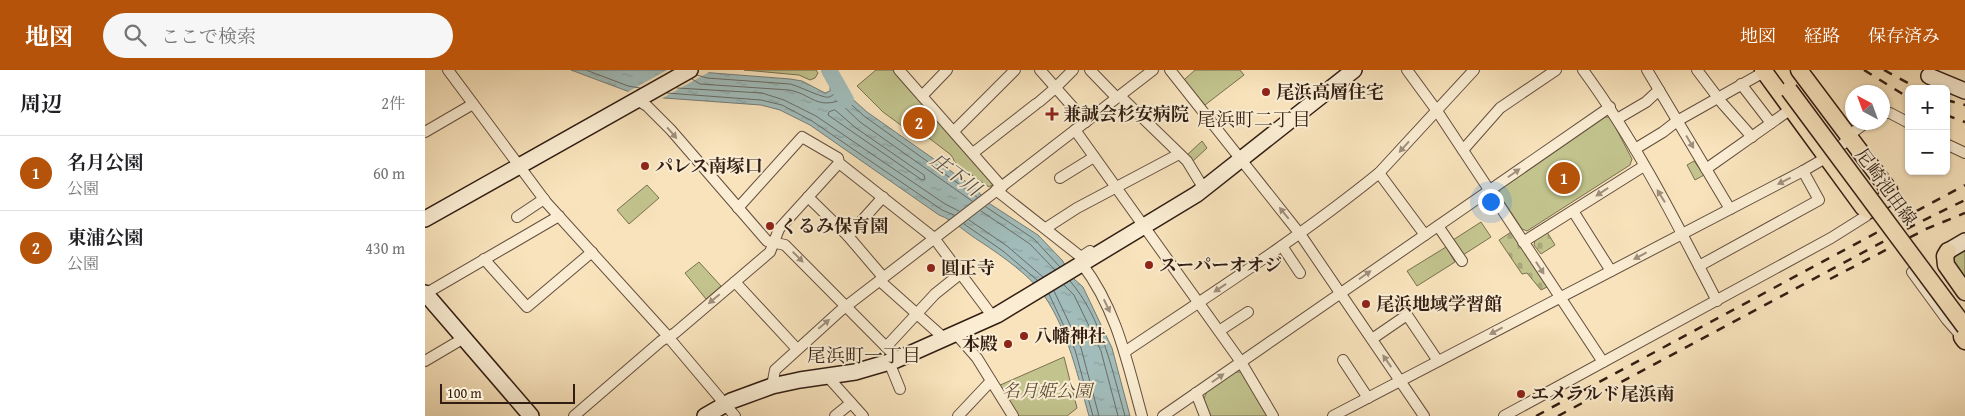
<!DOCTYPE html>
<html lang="ja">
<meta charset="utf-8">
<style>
:root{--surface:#fff;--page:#f6f6f6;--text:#202124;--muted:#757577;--line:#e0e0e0;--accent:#b45309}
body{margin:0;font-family:"Gentium Book Plus","Noto Serif JP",serif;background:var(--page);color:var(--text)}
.controls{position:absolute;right:15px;top:15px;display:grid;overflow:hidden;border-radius:8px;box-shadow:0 1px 4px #0004}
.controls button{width:45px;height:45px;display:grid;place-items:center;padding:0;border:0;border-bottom:1px solid var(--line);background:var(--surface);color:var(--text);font:25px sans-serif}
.compass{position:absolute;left:1420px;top:15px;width:45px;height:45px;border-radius:50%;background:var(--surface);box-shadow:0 1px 4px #0004;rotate:319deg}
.scale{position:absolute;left:15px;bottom:12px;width:135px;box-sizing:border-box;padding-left:5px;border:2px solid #321d13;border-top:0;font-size:14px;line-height:18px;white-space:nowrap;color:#321d13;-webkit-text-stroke:4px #faedd3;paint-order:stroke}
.you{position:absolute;left:1065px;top:131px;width:18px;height:18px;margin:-12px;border:4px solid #fff;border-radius:50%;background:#1a73e8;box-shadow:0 0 0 8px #1a73e833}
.badge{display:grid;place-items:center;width:32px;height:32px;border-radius:50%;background:var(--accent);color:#fff;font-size:16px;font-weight:700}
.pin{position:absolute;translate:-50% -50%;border:2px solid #fff;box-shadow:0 1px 5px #0006}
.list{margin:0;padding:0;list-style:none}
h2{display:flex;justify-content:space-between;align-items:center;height:65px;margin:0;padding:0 20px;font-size:21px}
h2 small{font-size:16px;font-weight:400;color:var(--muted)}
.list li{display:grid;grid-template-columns:32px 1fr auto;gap:15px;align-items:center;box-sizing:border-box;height:75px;padding:0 20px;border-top:1px solid var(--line)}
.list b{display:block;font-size:19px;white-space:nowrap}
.list p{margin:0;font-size:16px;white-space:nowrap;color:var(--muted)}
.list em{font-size:16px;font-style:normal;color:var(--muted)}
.icon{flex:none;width:28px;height:28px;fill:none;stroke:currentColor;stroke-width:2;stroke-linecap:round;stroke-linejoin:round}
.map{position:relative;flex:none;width:1540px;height:346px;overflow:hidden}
header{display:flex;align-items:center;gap:30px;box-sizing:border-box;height:70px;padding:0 25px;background:var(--accent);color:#fff}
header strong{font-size:24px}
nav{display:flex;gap:28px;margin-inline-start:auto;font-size:18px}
.search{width:350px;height:45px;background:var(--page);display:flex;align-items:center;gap:12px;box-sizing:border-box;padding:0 18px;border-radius:28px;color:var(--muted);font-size:19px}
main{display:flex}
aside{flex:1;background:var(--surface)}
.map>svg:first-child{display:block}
</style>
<header>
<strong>地図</strong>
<div class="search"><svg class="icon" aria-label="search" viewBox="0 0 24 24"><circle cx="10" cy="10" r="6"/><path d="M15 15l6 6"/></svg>ここで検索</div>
<nav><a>地図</a><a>経路</a><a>保存済み</a></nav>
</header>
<main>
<aside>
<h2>周辺<small>2件</small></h2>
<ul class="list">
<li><span class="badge">1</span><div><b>名月公園</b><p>公園</p></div><em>60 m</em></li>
<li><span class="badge">2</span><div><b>東浦公園</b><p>公園</p></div><em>430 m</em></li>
</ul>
</aside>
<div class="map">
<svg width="1540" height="346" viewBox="0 0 1540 346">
<defs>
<pattern id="cemetery-stones" width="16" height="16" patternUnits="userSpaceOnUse" patternTransform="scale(1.25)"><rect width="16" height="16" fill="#c2c38d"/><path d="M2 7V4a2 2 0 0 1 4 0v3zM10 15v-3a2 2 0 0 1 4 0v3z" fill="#a7a779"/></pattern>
<pattern id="water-ripples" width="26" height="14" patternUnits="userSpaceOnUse" patternTransform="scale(1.25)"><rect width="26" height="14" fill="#a1bcba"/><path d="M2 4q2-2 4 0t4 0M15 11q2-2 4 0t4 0" fill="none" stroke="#8ba19f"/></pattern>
</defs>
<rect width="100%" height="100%" fill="#f8e3bc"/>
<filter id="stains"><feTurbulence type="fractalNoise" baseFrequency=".004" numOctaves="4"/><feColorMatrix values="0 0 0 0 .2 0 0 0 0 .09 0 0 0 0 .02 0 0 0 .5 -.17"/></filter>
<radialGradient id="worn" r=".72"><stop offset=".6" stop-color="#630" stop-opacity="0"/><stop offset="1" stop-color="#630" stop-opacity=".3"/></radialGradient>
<g fill="#c2c38d" stroke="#7a7050">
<path d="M319,0H391L393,3L390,8L385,10L374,5Z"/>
<path d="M451,0H468L569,114L564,117L531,94L526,85L504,68L488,64L458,42L432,16Z"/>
<path d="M770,0H815L819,5L780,35L759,10Z"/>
<path d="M1180,47H1185L1207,89L1205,95L1102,161L1097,159L1074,124L1075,120Z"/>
<path d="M777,71L782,78L767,92L761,86Z"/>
<path d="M1269,91L1279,105L1270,110L1262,95Z"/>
<path d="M222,115L234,128L204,154L192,140Z"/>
<path d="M1056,152L1066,167L1038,185L1028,170Z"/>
<path d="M1540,176V213L1528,195L1529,182Z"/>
<path d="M1021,177L1030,192L992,216L982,201Z"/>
<path d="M274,192L296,216L281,229L260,203Z"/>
<path d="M639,287L652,338L642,346H593L573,316Z"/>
<path d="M811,302H816L842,346H784L778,331L782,321Z"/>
</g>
<g fill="url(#cemetery-stones)" stroke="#7a7050">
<path d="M1086,162L1122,217L1116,220L1102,203L1097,204L1074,170Z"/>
<path d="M1122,162L1130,175L1116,184L1109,175L1110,170Z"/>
</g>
<path fill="url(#water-ripples)" stroke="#757c77" d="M146,0H249L365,9L377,11L400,23L405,21V15L413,10L423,25L442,42L550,118L562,132L613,165L637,190L649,209L658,217L687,278L705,346H664C653,307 643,261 620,227C606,206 577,186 556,172C541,163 530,151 514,145L385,55L355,40L336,35L239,28L202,21Z"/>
<path fill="#f8e3bc" d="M242,0L286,1L234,30L201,23Z"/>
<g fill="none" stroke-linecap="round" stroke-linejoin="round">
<g stroke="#6a6c66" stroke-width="1">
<path d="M161,0L203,16L215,18"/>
<path d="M272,5L282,8L365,14C374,16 399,29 404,27C408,26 410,22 414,20L420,29L439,46L552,127"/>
<path d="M267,9L275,14L364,20C386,24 390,38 413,31L435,52L547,131"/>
<path d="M252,18L337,23L359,30L391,46L520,134L534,141"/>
<path d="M242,23L336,30L357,35L387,51L517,140L529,145"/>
<path d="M410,40L431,58L499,105L500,109L497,110L403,45L404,42Z"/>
<path d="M561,137L609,169L635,197"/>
<path d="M556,141L605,174L630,200"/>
<path d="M544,150L582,176L618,207"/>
<path d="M539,154L578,181L612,210"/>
<path d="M645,211C677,248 687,300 700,346"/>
<path d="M639,215L649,225L676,281L693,346"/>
<path d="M629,221L656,278L674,346"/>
<path d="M624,224L650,280L668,346"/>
</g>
<path stroke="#a1bcba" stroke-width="16" d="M404,0L421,30"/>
<g stroke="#644e3d" stroke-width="12">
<g id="street">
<path d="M23,0L121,132L239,262L310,346"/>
<path d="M474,0L577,117"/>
<path d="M615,0L661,52"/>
<path d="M665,0L692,28"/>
<path d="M745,0L875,164L999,346"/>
<path d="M982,0L1012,41L1178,292"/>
<path d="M1158,0C1211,72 1251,152 1292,231"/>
<path d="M1222,0L1305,139"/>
<path d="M1272,0L1297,33L1327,67"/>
<path d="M1316,14L1346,53"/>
<path d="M497,26L522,0"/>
<path d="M695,26L762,91L779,119"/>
<path d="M212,30L222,36L246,60L342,171L360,175L473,289"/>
<path d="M614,32L628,20L648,0"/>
<path d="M1458,43H1465L1484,53"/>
<path d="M1192,49L1221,32L1234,20"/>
<path d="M650,60L816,292L848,346"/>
<path d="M529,61L590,0"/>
<path d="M0,62L48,34"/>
<path d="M1521,74L1540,83"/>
<path d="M1210,79L1238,62L1252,51L1339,2"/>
<path d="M1038,80L1075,38L1131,0"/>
<path d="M548,83L611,34"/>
<path d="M1281,99L1366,39"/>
<path d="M954,103L1000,165"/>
<path d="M635,108L669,87"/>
<path d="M571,120L656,187L665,181"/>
<path d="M383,127L423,166L458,207"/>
<path d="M313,138L377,67L413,88L414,93L509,168L568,247"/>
<path d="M1148,141L1186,201"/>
<path d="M92,147L119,129"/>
<path d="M1013,156L1037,191"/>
<path d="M621,158L652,138L754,84"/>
<path d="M423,166L458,127"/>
<path d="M1098,172L1219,96"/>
<path d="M857,176L875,203"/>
<path d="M59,189L102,237L167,182"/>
<path d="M657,194C692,240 702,292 717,346"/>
<path d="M1274,196L1394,130L1378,101"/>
<path d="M1487,202L1522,250L1537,267"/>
<path d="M455,211L520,269"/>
<path d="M310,212L372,279"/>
<path d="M0,224L134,146"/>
<path d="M794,261L823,242"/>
<path d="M531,264L552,288L588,346"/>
<path d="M947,269L982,245L1013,291"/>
<path d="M461,277L510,224L535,204"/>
<path d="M701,281C786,224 874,168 954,103L1049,0"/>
<path d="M918,290L943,328"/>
<path d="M0,291L39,268"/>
<path d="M464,292L475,319"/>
<path d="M402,306L438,346"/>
<path d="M347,316L350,300L415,241L728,0"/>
<path d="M771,323L780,346"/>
<path d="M149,346L236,271L250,263L345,182L354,159L414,93"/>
<path d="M410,346L426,333"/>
<path d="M533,346L566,311"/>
<path d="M738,346L1185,37"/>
<path d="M908,346L1378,101L1397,90L1423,70L1427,63L1442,52"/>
<path d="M1079,346L1406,168L1441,146L1444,140"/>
</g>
</g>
<g stroke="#321d13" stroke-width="18">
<g id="secondary">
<path d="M1504,6L1540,21"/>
<path d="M0,149L265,0"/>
<path d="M1523,181L1540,171"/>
<path d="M0,223L106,346"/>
<path d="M280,346L306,331L347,316L375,310L430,302L471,290L572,245L772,124L929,0"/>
</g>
</g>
<g stroke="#321d13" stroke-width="19">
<g id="primary">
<path d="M1338,0L1438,137L1444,140L1465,126L1464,120L1374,0"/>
<path d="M1523,181L1520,186L1521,195L1540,222"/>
<path d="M1540,264L1537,267L1540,271"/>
</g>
</g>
<use href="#street" stroke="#faedd3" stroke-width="10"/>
<use href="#secondary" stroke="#faedd3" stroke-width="15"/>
<use href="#primary" stroke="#f8e3bc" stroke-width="16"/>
<g stroke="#321d13" stroke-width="2.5" stroke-dasharray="9 9" stroke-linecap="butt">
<path d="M1439,0L1484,28"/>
<path d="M1459,0L1494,19"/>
<path d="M1521,30L1540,35"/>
<path d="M1521,45L1540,52"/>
<path d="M1405,209L1501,159L1540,143"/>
<path d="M1111,346L1540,115"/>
<path d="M1133,346L1491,154L1540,130"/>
</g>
<g stroke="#321d13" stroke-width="19" stroke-linecap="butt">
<path id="primary-bridge" d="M1364,20L1540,257"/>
</g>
<use href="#primary-bridge" stroke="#f8e3bc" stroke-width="16"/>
</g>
<defs><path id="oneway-solid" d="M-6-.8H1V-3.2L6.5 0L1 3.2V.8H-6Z" transform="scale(1.25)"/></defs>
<g fill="#a08f7d">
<use href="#oneway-solid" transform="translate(247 63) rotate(49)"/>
<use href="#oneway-solid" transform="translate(1265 72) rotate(59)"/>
<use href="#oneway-solid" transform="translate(979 77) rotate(132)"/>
<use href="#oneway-solid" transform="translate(1089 103) rotate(-35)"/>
<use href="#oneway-solid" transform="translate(1359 111) rotate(153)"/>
<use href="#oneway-solid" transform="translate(1177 122) rotate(147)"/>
<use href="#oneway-solid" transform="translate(1236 126) rotate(-122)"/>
<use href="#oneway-solid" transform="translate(859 143) rotate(-129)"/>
<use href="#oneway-solid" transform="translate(1215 186) rotate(152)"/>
<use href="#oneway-solid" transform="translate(373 187) rotate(45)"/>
<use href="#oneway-solid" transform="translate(1115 198) rotate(57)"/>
<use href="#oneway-solid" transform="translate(940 205) rotate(-35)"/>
<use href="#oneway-solid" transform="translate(795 218) rotate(146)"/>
<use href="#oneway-solid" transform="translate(289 229) rotate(140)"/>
<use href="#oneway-solid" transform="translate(682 236) rotate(65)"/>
<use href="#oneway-solid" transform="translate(399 254) rotate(-40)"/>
<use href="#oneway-solid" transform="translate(1071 261) rotate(152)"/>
<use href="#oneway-solid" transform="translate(962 291) rotate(-125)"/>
<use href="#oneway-solid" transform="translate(793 308) rotate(-35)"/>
</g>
<g fill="#8f2418" stroke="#faedd3" stroke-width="2">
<circle cx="841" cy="22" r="5"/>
<path d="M624.5 36.5h5v5h5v5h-5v5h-5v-5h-5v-5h5z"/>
<circle cx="220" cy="96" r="5"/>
<circle cx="345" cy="156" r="5"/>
<circle cx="724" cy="195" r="5"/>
<circle cx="506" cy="198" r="5"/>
<circle cx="941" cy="234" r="5"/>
<circle cx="599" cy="266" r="5"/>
<circle cx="583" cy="274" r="5"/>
<circle cx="1096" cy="324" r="5"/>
</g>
<g text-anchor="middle" stroke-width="4" stroke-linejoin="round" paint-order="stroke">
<g font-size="18" font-weight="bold" fill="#321d13" stroke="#faedd3" text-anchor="start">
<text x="851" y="28">尾浜高層住宅</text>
<text x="638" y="50">兼誠会杉安病院</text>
<text x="230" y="102">パレス南塚口</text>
<text x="355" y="162">くるみ保育園</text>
<text x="734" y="201">スーパーオオジ</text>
<text x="516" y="204">圓正寺</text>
<text x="951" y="240">尾浜地域学習館</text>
<text x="609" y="272">八幡神社</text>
<text x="573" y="280" text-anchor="end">本殿</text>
<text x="1106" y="330">エメラルド尾浜南</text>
</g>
<g font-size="18" fill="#321d13" stroke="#faedd3">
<text transform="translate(1461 117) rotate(54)" y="6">尼崎池田線</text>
</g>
<g font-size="18" font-style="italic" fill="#5d4f38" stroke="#faedd3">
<text x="622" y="327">名月姫公園</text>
</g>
<g font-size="19" fill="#321d13" stroke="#faedd3">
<text x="829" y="56">尾浜町二丁目</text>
<text x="439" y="292">尾浜町一丁目</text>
</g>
<g font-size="19" font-style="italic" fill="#534d45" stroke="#faedd3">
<text transform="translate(531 104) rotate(37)" y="7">庄下川</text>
</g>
</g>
<rect width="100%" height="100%" filter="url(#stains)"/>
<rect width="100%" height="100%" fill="url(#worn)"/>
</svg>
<div class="controls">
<button>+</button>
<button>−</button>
</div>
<svg class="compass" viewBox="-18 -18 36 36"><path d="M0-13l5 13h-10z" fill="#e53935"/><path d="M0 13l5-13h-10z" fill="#757577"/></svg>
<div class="scale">100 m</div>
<div class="you"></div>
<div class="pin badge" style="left:1139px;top:108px">1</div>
<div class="pin badge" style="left:494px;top:53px">2</div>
</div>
</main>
